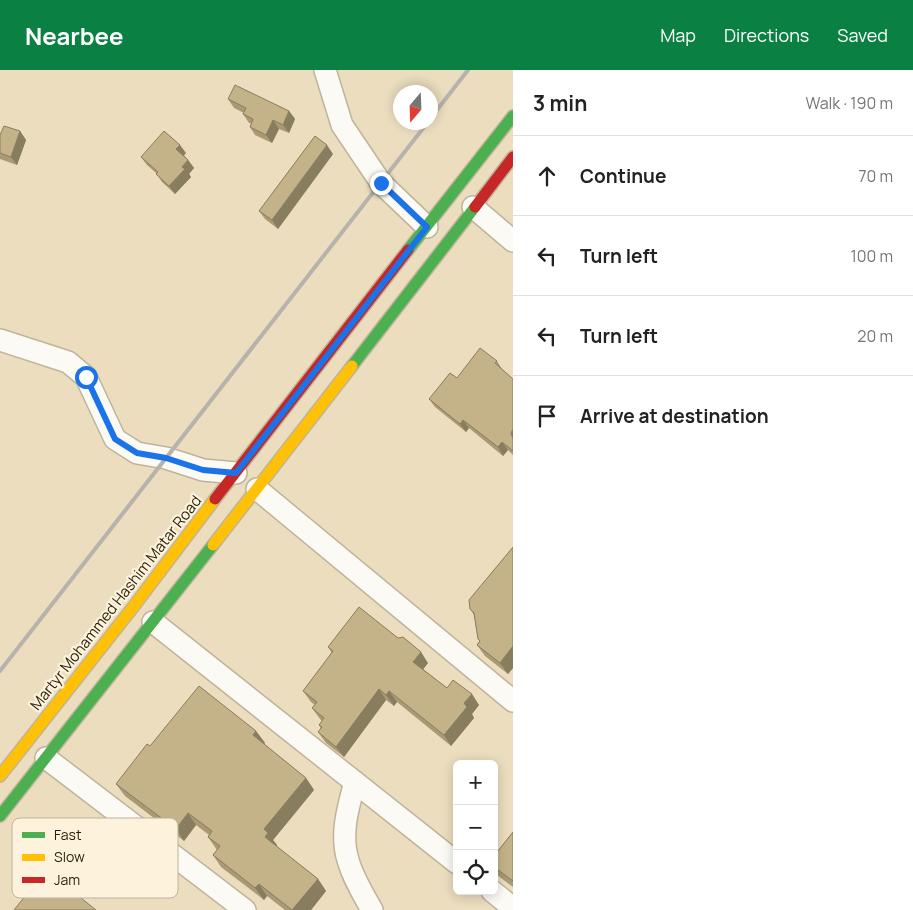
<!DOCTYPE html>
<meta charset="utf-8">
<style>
:root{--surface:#fff;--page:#f6f6f6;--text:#222;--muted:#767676;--line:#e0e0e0;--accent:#0b8043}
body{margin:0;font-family:Manrope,sans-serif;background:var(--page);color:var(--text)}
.controls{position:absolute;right:15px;bottom:15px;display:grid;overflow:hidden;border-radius:8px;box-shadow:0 2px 12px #0003}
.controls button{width:45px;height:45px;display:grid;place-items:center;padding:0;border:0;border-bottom:1px solid var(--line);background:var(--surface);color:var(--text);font:25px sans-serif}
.compass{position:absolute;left:393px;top:15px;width:45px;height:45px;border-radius:50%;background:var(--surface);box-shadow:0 2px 12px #0003;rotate:199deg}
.stop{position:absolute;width:15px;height:15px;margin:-11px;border:4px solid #1a73e8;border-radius:50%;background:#fff}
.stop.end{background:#1a73e8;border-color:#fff;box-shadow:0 1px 5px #0008}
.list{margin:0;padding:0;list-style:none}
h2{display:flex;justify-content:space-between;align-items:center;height:65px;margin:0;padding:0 20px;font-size:21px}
h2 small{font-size:16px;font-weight:400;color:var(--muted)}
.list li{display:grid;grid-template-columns:32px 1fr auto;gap:15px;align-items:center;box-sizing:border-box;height:80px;padding:0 20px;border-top:1px solid var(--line)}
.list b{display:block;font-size:19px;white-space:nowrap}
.list em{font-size:16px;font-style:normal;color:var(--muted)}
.icon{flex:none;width:28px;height:28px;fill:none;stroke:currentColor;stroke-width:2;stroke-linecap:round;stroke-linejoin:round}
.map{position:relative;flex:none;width:513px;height:840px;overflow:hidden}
header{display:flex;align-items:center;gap:30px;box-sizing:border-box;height:70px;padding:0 25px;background:var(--accent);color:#fff}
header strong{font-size:24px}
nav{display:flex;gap:28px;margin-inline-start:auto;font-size:18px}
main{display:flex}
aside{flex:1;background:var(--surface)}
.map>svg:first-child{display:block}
</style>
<header>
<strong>Nearbee</strong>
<nav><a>Map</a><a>Directions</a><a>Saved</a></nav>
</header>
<main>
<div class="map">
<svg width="513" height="840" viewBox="0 0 513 840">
<rect width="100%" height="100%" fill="#ebddbe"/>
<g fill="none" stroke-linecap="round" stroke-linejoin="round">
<g stroke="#bfb49b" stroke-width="24">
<g id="street">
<path d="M325,0L342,55L381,113L427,157"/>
<path d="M473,137L513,171"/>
<path d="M0,270L68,292L86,307L115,369L137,383L166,388L203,400L236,403"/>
<path d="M257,419L513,631"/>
<path d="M153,552L457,793"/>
<path d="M46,688L245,840"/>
<path d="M355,712C348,737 340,765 348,790C353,808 363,824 372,840"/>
<path d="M492,821L513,838"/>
</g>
</g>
<g stroke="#bfb49b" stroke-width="14">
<g id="fast">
<path d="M408,180L513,46"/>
<path d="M352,296L475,137"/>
<path d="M0,746L213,475"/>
</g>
</g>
<g stroke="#bfb49b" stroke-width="14">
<g id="slow">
<path d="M213,475L352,296"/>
<path d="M0,706L134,536L215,429"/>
</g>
</g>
<g stroke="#bfb49b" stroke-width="14">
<g id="jam">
<path d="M475,137L513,87"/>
<path d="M215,429L408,180"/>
</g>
</g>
<use href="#street" stroke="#fcfaf5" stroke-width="21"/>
<use href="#fast" stroke="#4caf50" stroke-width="11"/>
<use href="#slow" stroke="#ffc107" stroke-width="11"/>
<use href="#jam" stroke="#c62828" stroke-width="11"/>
<g stroke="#b7b3ac" stroke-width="4">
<path d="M430,49L468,0"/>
<path d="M0,601L428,52"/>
</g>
</g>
<g fill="#a99a75">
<path d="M228,29L289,41L295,49L289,63L279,59L272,73L255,65L250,57L251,53H249L243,44L244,43L234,38Z"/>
<path d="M20,61L26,70L17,95L0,89V65Z"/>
<path d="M186,83L184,85L188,90L194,98L189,104L191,107L175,124L162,112L156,103L147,95L141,87Z"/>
<path d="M333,84L278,159L265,149L259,141Z"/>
<path d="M497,291L502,299L513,309V385L508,380L503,386L469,358L466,362L435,337L429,329L457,308Z"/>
<path d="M513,477V598L508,604L485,586L477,575L480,571L478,569L474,545L470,539Z"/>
<path d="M328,577L428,593L423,599L447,618L479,635L472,644L474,648L451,676L397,632L394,636L386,630L344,687L326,673L318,662L321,659L319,655L322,651L320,649L312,638L315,635L311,632L303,621L332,583Z"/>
<path d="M256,661L265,673L264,674L306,708L314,720L273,770L277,775L276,776L318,809L326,821L311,840H285L267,826L264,830L221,797L213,785L217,780L208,767L209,765L196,755L184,771L125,726L116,714L150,676Z"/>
<path d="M513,762V817L497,805L494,801V786Z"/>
</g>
<g fill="#897d5f">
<path d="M289,41L295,49L289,63L283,55Z"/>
<path d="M273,50L279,59L272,73L266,65Z"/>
<path d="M20,61L26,70L17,95L11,87Z"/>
<path d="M180,75L186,83L182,87L176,79Z"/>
<path d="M327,75L333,84L278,159L272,150Z"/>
<path d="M188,90L194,98L189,104L191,107L175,124L169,116L182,97Z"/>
<path d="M463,350L469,358L466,362L460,354Z"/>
<path d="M513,359V369L511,363Z"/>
<path d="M502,372L508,380L503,386L498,377Z"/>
<path d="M513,576V598L508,604L500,593Z"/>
<path d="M421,582L428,593L421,602L413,592Z"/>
<path d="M379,619L386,630L344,687L336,677Z"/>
<path d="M389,621L397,632L394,636L386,625Z"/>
<path d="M472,624L479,635L472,644L474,648L451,676L444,665L464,633Z"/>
<path d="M256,661L265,673L261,677L253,665Z"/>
<path d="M306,708L314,720L273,770L277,775L274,779L265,767L264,759Z"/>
<path d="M188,743L196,755L184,771L176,759Z"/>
<path d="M318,809L326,821L311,840H292Z"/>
<path d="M259,814L267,826L264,830L255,818Z"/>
</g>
<g fill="#c4b388" stroke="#897d5f">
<path d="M235,15L289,41L283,55L273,50L266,65L250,57L253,49L243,44L246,38L228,29Z"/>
<path d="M4,56L20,61L11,87L0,83V65Z"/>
<path d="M164,61L180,75L176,79L188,90L182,97L185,99L169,116L156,104L158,102L141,87Z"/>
<path d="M315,66L327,75L272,150L259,141Z"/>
<path d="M480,278L497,291L495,293L513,309V359L511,363L513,369V381L502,372L498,377L463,350L460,354L429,329L450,303L457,308Z"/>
<path d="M513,477V576L500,593L477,575L480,571L478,569L474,543L470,539L469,530Z"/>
<path d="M359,537L398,568L403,567L421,582L413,592L447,618L453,610L472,624L464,633L467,637L444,665L389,621L386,625L379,619L336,677L318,662L322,657L319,655L324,648L312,638L317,632L303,621L333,581L328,577Z"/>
<path d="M199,616L256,661L253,665L306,708L264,759L268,763L265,767L318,809L292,840L259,814L255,818L213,785L220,776L208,767L212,761L188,743L176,759L116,714L147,674L150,676Z"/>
<path d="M513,762V811L494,797V786Z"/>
<path d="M46,800L96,840H14Z"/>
</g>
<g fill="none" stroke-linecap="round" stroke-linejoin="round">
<path stroke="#1a73e8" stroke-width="6" d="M86,307L115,369L137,383L166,388L203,400L236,403L427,157L381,113"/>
</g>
<g text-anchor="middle" stroke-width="4.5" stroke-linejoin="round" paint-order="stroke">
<g font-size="15" fill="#2a1f09" stroke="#fdf2dc">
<text transform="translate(116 533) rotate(-52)" y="5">Martyr Mohammed Hashim Matar Road</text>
</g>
</g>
<rect x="12" y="748" width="166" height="80" rx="8" fill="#fdf2dc" stroke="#beb39d" stroke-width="1"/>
<rect x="22" y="762" width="23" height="6" fill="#4caf50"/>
<rect x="22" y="784" width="23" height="7" fill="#ffc107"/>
<rect x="22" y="807" width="23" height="6" fill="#c62828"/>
<g font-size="14" fill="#2a1f09">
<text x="54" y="770">Fast</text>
<text x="54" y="792">Slow</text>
<text x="54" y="815">Jam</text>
</g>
</svg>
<div class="controls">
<button>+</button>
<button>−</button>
<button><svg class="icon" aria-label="locate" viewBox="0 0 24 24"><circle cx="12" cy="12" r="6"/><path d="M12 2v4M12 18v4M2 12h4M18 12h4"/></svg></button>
</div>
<svg class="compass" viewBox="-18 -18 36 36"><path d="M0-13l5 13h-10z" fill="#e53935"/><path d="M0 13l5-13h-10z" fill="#767676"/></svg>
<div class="stop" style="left:86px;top:307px"></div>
<div class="stop end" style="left:381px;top:113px"></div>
</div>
<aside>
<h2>3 min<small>Walk · 190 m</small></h2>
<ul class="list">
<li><svg class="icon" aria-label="ahead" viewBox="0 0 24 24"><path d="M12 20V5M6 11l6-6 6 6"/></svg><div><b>Continue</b></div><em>70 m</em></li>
<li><svg class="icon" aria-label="left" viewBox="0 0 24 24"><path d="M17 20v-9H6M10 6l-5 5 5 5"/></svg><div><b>Turn left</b></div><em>100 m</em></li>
<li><svg class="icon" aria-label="left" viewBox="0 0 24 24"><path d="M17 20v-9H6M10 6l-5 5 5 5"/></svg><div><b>Turn left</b></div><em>20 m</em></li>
<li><svg class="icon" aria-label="arrive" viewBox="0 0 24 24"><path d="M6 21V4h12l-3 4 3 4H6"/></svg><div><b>Arrive at destination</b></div></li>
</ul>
</aside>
</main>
